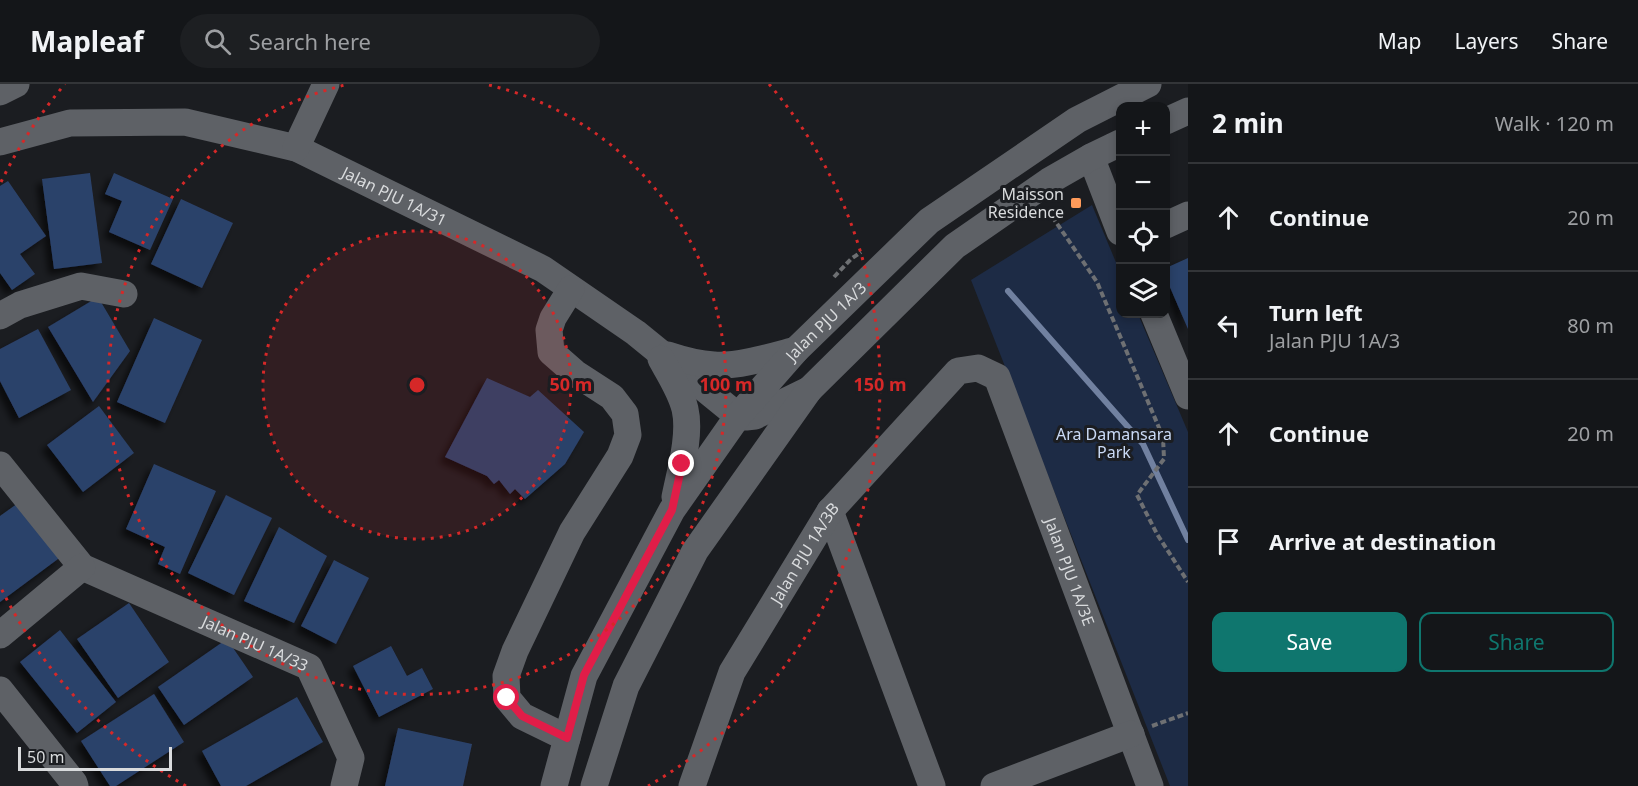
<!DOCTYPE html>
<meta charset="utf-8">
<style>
:root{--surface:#141619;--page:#1d1f22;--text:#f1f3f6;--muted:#9d9fa2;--line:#333538;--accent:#0f766e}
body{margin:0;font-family:"Noto Sans",sans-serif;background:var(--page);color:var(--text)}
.controls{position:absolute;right:18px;top:18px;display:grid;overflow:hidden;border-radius:12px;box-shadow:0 3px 9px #0003}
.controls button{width:54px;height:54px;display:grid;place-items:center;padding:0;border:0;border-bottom:2px solid var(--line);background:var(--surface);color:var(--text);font:30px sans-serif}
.scale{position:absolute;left:18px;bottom:15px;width:154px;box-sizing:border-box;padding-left:6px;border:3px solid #d9dbdd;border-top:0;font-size:16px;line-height:21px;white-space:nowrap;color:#d9dbdd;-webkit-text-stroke:4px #1b1d21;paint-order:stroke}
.stop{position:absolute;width:18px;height:18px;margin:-14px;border:4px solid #e11d48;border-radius:50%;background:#fff}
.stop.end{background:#e11d48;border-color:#fff;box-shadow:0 2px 6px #0008}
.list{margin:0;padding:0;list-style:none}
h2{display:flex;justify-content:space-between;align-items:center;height:78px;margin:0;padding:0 24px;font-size:26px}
h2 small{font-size:20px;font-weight:400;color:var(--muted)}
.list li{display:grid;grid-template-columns:39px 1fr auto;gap:18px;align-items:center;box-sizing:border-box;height:108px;padding:0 24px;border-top:2px solid var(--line)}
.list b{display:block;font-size:22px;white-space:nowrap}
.list p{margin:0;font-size:20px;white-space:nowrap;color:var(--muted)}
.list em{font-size:20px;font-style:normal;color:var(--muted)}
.actions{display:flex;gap:12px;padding:18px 24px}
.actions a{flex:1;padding:14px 0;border:2px solid var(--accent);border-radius:12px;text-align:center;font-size:21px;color:var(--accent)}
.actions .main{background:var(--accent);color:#fff}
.icon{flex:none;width:33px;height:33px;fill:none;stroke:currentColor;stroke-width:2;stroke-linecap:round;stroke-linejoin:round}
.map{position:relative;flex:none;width:1188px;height:702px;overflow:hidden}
header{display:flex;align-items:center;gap:36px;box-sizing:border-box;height:84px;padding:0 30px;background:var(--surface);border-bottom:2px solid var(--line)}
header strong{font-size:28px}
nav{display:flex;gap:33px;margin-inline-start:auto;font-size:21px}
.search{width:420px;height:54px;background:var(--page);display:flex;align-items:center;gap:15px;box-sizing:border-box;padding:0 21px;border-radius:33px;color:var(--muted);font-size:22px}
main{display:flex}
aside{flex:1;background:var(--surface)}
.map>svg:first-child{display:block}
</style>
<header>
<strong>Mapleaf</strong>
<div class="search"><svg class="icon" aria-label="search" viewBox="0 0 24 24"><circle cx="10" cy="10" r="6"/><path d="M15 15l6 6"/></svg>Search here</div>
<nav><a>Map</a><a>Layers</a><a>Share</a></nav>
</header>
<main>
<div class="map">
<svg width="1188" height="702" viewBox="0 0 1188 702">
<defs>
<filter id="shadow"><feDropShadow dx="-5.5" dy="5.5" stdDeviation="3" flood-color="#0009"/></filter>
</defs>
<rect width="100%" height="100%" fill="#1b1d21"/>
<path fill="#1d2b45" d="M1092,121L1120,188V230H1138L1188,348V702H1170L971,196Z"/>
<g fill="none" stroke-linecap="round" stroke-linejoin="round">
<path stroke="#7181a0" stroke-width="6" d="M1008,207L1143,360L1188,456"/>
</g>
<g fill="#2c426b" filter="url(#shadow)">
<path d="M90,89L102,179L54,185L42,95Z"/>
<path d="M114,89L173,115L150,166L109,148L122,117L105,110Z"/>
<path d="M8,97L46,152L20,170L35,190L12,206L0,189V102Z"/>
<path d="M181,115L233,139L202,204L151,180Z"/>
<path d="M1188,174V245L1166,194V184Z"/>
<path d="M98,213L130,267L93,318L48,243Z"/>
<path d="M154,234L202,256L165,339L117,318Z"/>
<path d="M38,245L71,306L19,334L0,297V265Z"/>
<path d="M487,294L530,313L538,306L584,348L565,380L525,415L515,405L510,410L499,396L494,400L487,392L445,373Z"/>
<path d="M99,322L134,369L83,408L47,361Z"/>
<path d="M154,380L216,407L180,490L158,480L165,463L126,445Z"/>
<path d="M226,411L272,434L234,511L188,489Z"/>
<path d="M21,417L62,472L0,518V432Z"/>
<path d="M279,443L327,472L294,539L244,517Z"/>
<path d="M334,476L369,494L336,560L301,542Z"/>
<path d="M129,519L169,578L118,614L77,555Z"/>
<path d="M60,546L116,618L77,649L20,578Z"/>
<path d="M227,555L253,593L184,641L158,603Z"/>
<path d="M391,562L407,592L422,584L433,605L379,633L353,582Z"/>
<path d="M154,610L184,658L116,702H110L81,657Z"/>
<path d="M297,613L323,658L246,702H221L202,667Z"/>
<path d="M398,644L472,660L463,702H385Z"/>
</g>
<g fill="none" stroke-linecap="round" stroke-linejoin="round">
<g stroke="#6e7073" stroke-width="4" stroke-dasharray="6 3" stroke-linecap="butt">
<path d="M1047,125L1097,198L1163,353L1164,375L1137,411L1157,450L1188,498"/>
<path d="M834,193L851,175L861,168"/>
<path d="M1152,642L1188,629"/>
</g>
<g stroke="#5e6166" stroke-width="27">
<path d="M0,8L16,0"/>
<path d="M1166,37L1188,27"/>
<path id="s1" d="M0,58L70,39L185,38L296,64L543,185L636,249L738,332L746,333L755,332L809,306"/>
<path d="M296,64L326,0"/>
<path d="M1091,73L1120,148"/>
<path d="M1166,141L1188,131"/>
<path d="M1154,230L1188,312"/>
<path d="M0,232L20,221L81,202L124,210"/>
<path d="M668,271C683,276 698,280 714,281C737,283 773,272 796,266"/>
<path d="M661,275C670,291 681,308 685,325C691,351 680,388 675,413"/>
<path id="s2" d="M0,381L82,483L309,583L351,674L344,702"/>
<path d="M830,427L932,702"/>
<path d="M0,551L82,483"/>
<path d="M0,606L74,699L75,702"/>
<path d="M567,654L522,632L507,614L506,592L515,567L572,448L620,372L628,351L625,330L612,313L575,289L551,268L549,246L553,234L571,205"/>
<path id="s3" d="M554,702L584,592L672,426L738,332L796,266L929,137L1077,36L1148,0"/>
<path d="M594,702L626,602L695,467L809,306L955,162L1049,97L1091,73L1120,59"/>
<path id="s4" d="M692,702L732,588L830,427L958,287L978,284L997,293L1150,702"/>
<path d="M994,702L1131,650"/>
</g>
</g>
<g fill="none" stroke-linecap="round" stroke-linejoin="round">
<path stroke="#e11d48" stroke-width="8" d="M507,614L522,632L567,654L584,591L672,426L682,380"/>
</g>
<circle cx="417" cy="301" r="154" fill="#d62828" fill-opacity=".12"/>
<g fill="none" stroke="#d62828" stroke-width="3" stroke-dasharray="3 6">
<circle cx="417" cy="301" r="154"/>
<path d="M489 1A309 309 0 1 1 345 1"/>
<path d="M186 702A463 463 0 0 1 1 504M1 98A463 463 0 0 1 65 0M769 0A463 463 0 0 1 648 702"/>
</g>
<rect fill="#ff9b5a" stroke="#1b1d21" stroke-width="2" x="1070" y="113" width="12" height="12" rx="3"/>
<g text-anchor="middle" stroke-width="6" stroke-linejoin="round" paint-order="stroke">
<g font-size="16" fill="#d9dbdd" stroke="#1b1d21" text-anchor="end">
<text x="1064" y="116">Maisson<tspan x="1064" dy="18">Residence</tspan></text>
</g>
<g font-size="16" fill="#d9dbdd" stroke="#1b1d21">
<text dy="6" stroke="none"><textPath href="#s1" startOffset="411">Jalan PJU 1A/31</textPath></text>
<text dy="6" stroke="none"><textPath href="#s3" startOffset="546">Jalan PJU 1A/3</textPath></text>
<text dy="6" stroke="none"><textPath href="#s4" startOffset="260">Jalan PJU 1A/3B</textPath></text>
<text dy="6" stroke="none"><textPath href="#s4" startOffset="748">Jalan PJU 1A/3E</textPath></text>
<text dy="6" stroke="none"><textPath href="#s2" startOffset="320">Jalan PJU 1A/33</textPath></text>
</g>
<g font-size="16" fill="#cadaf6" stroke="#1b1d21">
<text x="1114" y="356">Ara Damansara<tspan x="1114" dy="18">Park</tspan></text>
</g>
</g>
<circle cx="417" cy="301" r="9" fill="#d62828" stroke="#1b1d21" stroke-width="3"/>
<g font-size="18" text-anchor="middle" font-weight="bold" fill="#d62828" stroke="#1b1d21" stroke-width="6" stroke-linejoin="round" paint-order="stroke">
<text x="571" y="307">50 m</text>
<text x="726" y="307">100 m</text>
<text x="880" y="307">150 m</text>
</g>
</svg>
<div class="controls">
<button>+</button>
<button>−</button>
<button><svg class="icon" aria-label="locate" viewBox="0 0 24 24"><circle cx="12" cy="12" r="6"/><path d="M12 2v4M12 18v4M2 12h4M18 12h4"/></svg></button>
<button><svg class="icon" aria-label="layers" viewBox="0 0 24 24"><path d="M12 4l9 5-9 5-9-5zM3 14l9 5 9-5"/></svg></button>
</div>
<div class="scale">50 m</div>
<div class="stop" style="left:507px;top:614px"></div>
<div class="stop end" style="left:682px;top:380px"></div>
</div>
<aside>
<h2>2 min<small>Walk · 120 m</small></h2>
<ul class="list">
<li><svg class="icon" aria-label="ahead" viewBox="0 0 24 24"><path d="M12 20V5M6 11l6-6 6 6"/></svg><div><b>Continue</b></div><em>20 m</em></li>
<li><svg class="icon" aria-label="left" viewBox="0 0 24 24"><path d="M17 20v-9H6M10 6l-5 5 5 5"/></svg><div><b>Turn left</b><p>Jalan PJU 1A/3</p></div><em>80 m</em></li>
<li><svg class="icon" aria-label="ahead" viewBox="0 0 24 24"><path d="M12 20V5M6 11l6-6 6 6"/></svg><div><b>Continue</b></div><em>20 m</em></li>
<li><svg class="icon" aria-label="arrive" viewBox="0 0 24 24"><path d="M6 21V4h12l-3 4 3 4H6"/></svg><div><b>Arrive at destination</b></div></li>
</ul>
<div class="actions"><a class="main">Save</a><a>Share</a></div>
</aside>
</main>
